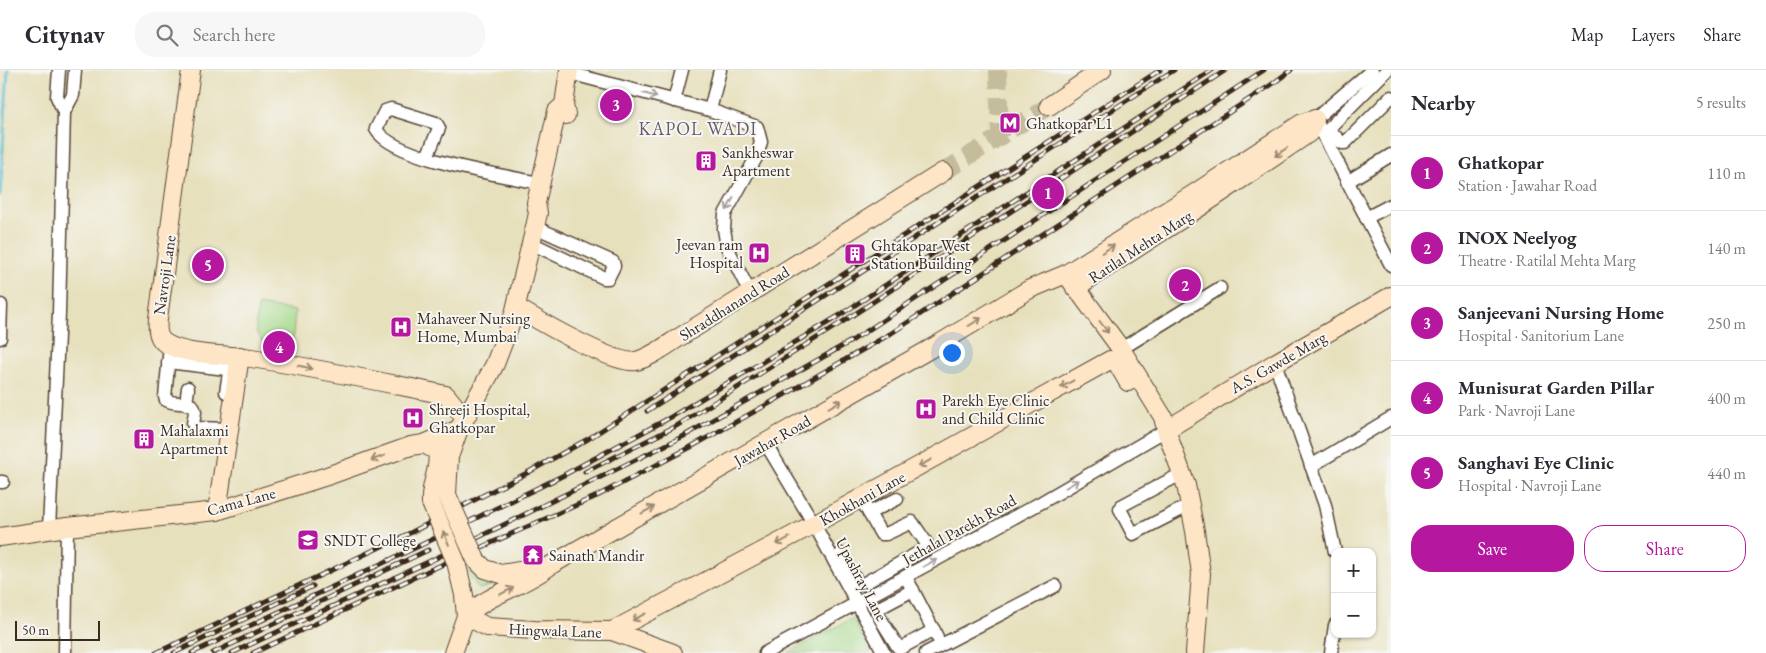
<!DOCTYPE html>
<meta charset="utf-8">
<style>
:root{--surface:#fff;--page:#f7f7f7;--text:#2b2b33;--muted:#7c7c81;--line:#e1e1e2;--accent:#b5179e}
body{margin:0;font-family:"EB Garamond",serif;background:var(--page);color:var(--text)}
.controls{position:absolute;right:15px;bottom:15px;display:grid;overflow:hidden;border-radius:10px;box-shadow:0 1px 4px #0004}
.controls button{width:45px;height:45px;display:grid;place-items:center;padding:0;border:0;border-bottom:1px solid var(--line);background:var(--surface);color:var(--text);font:25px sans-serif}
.scale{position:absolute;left:15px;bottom:12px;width:85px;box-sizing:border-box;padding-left:5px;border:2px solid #3b2a1e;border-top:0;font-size:14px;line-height:18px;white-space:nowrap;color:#3b2a1e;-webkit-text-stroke:4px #f6f6f2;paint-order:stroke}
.you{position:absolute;left:951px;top:282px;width:18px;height:18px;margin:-12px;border:4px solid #fff;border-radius:50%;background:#1a73e8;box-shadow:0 0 0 8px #1a73e833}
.badge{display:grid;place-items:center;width:32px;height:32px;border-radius:50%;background:var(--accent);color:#fff;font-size:16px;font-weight:700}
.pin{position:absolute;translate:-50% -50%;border:2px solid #fff;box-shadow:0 1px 5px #0006}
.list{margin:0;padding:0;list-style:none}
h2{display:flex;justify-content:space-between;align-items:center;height:65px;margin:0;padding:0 20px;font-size:21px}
h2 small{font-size:16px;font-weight:400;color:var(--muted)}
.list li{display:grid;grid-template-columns:32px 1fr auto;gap:15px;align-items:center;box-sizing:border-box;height:75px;padding:0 20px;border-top:1px solid var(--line)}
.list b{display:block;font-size:19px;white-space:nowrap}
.list p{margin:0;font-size:16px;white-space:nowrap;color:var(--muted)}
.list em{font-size:16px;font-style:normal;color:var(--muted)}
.actions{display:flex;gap:10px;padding:15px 20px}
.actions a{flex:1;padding:11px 0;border:1px solid var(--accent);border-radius:20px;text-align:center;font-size:18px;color:var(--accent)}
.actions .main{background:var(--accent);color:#fff}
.icon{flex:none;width:28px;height:28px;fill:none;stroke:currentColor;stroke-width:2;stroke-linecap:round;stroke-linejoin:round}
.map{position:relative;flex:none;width:1391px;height:583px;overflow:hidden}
header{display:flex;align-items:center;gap:30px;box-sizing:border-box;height:70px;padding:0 25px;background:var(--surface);border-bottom:1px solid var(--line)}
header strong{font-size:24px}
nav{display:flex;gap:28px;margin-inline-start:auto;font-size:18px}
.search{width:350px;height:45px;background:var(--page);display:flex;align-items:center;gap:12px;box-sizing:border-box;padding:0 18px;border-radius:20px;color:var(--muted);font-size:19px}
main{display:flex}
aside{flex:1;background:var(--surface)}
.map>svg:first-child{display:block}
</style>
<header>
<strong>Citynav</strong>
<div class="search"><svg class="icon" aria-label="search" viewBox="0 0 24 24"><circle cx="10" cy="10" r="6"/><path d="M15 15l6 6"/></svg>Search here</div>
<nav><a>Map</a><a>Layers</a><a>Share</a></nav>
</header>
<main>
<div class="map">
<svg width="1391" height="583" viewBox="0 0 1391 583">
<rect width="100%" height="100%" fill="#f6f6f2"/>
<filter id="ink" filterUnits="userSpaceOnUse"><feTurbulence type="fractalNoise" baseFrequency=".02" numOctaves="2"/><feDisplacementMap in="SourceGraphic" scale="10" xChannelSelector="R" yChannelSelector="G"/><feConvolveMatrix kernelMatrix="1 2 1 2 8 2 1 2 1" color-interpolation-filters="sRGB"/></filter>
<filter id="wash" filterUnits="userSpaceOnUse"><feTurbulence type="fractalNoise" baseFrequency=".0096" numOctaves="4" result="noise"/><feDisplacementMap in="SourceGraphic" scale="20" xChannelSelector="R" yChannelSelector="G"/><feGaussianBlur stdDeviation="1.12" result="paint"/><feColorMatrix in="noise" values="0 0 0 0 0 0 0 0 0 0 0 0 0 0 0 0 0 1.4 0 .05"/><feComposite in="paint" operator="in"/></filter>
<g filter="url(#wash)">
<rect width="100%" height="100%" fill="#e7e0bc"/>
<g fill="#a5da8b" stroke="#708254">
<path d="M258,235L295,241L291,294L276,292L256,262V253Z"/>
<path d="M473,501L482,508L499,511L500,513L480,519L477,517L468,503Z"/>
<path d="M853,548L871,583H788Z"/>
</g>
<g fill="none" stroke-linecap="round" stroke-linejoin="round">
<path stroke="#55bbd3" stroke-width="3" d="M0,125L8,0"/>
</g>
</g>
<g filter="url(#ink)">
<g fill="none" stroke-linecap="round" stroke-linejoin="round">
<g stroke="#c5bc9c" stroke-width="18" stroke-dasharray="18 9" stroke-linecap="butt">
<path d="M998,0L1000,66"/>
<path d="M943,102L1049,36"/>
</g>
<g stroke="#554536" stroke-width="15">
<g id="street">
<path d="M1372,0L1315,49L1391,195"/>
<path d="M1387,0L1331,56L1330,61L1342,73H1345L1391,27"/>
<path d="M569,3L710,40L757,57L761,72L757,86L725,144L724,159L727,177L750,223"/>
<path d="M674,31L682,0"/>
<path d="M710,40L720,0"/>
<path d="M64,42L73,25L75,0"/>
<path d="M427,87L439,58L436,53L391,39L385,41L376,59C391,89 506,106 540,113"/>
<path d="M1347,112L1391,85"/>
<path d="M1366,148L1391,135"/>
<path d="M531,173L604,208H608L614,196L613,192L535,157"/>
<path d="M0,268L1,235"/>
<path d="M170,276L165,327L166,330C174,335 185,331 193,336L195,342L193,354L197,358L229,359"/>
<path d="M1121,279L1220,218"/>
<path d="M168,292L226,299L229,303L226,322"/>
<path d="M1275,293L1325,435L1335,482"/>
<path d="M186,334L188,318"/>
<path d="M766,374L814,454L884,583"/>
<path d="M1311,396L1391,348"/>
<path d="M1181,404L1121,436L1120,439L1133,464L1190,435"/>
<path d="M0,412H3"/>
<path d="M869,443L897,429"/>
<path d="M49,459L59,243L64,42L57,27L59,0"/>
<path d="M841,484L857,512L863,514L927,478V474L912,452L886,464H881L861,429"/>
<path d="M909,513L937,567"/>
<path d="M913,520L879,538L877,543L898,577L901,578L934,560"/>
<path d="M65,583L67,457"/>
<path d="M765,583L1042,432L1166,360"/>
<path d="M926,583L1055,516"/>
<path d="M1331,583L1335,555"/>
</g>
</g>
<g stroke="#554536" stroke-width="20">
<g id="secondary">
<path d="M191,0L158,249C157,258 157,268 165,273C185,286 226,284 251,288C316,298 381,312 446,325L464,347"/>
<path d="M1049,36L1102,0"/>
<path d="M566,45L564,35L569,0"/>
<path d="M1066,204L1192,125L1302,53L1315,49"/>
<path d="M1075,218L1200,137L1309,63L1315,49"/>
<path d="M516,237C536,249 615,296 636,291C652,287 668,274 683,265L943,102"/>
<path d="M1166,360L1275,293L1391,226"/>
<path d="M424,374L437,381C441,399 429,415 431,433"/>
<path d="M447,425L449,387L459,359"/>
<path d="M217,441L240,286"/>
<path d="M0,467L67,457L217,441L327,406L411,376L424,374L459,359L480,322L495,294L514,244L535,157L538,143L536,133L557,41L564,35"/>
<path d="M476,490L485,499L501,504L543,497"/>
<path d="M466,546C490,523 525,516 551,495L937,275L1030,219L1066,204L1121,279L1163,347L1166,360L1186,415L1195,461L1201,504L1195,583"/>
<path d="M466,546L487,557L535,560L612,561L673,583"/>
<path d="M612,561L814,454L1110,290L1117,293L1128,312"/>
<path d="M453,583L466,546L464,525L459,504"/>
</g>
</g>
<use href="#street" stroke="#fff" stroke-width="12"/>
<use href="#secondary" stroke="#fde5c5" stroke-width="18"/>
<g stroke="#3b2a1e" stroke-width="5">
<g id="rail">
<path d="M647,341L1174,0"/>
<path d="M585,402L678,355L844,251L1226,0"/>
<path d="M156,583L412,462L527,403L588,369L1160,0"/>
<path d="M174,583L313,516"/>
<path d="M192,583L417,477L562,406L671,347L837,247L1212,0"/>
<path d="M213,583L428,480"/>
<path d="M232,583L426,493L684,366L853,270L1264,0"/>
<path d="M253,583L430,500L597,426L689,378L770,333L890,264L1271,15L1291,0"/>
</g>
</g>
<use href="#rail" stroke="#f6f6f2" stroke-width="3" stroke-dasharray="9" stroke-linecap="butt"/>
<g stroke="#554536" stroke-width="20" stroke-linecap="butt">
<g id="secondary-bridge">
<path d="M447,425L476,490"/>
<path d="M431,433L456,492L459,504"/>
</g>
</g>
<use href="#secondary-bridge" stroke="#fde5c5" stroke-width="18"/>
</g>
<defs><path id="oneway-shaft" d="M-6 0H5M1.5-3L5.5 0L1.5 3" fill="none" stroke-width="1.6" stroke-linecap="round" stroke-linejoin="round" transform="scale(1.25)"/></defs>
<g stroke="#a79f9a">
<use href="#oneway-shaft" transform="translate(650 25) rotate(15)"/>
<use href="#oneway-shaft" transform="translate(730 134) rotate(119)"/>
<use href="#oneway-shaft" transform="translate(1072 414) rotate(-30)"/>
<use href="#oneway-shaft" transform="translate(930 493) rotate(-29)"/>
</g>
<g stroke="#9c8872">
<use href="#oneway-shaft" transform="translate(1281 82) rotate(145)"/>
<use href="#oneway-shaft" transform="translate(1108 179) rotate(-32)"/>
<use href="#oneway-shaft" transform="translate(975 252) rotate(-32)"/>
<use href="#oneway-shaft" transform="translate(1104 257) rotate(53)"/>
<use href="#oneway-shaft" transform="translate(305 297) rotate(11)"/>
<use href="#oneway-shaft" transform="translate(1067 314) rotate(151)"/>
<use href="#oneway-shaft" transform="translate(835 334) rotate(-30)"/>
<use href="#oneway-shaft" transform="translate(378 388) rotate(160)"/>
<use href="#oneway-shaft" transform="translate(925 393) rotate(151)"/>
<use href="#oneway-shaft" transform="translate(648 440) rotate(-29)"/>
<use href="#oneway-shaft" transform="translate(446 468) rotate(-113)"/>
<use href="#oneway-shaft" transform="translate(783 471) rotate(152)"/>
<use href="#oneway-shaft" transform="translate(507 521) rotate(-27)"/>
<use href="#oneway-shaft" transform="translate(639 547) rotate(152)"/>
</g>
</g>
<defs>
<g id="metro-square" transform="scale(1.125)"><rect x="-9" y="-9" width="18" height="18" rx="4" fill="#b5179e" stroke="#f6f6f2"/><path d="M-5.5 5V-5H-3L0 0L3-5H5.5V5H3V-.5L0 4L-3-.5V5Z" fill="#fff"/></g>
<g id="building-square" transform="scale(1.125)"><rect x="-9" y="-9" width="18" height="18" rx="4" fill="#b5179e" stroke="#f6f6f2"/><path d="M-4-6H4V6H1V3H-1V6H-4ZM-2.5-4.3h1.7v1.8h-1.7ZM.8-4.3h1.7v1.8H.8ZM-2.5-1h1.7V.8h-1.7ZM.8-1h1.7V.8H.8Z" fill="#fff"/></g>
<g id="hospital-square" transform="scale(1.125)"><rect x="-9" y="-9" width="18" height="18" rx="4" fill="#b5179e" stroke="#f6f6f2"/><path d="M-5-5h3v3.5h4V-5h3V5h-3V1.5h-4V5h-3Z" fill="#fff"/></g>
<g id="university-square" transform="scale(1.125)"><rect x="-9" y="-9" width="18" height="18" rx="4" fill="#b5179e" stroke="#f6f6f2"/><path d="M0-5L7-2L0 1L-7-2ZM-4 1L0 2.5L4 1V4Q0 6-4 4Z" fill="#fff"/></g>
<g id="temple-square" transform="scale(1.125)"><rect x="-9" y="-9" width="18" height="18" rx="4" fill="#b5179e" stroke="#f6f6f2"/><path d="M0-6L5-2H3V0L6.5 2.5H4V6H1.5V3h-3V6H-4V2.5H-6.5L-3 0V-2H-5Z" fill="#fff"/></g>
</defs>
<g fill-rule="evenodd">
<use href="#metro-square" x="1010" y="53"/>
<use href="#building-square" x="706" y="91"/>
<use href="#hospital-square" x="759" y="183"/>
<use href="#building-square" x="855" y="184"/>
<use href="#hospital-square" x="401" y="257"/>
<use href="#hospital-square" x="926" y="339"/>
<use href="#hospital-square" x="413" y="348"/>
<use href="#building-square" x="144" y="369"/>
<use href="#university-square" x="308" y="470"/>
<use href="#temple-square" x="533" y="485"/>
</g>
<g text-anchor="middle" stroke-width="4" stroke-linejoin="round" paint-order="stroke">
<g font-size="16" fill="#3b2a1e" stroke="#f6f6f2" text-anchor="start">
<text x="1026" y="59">Ghatkopar L1</text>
<text x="722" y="88">Sankheswar<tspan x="722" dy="18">Apartment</tspan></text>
<text x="743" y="180" text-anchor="end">Jeevan ram<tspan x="743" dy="18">Hospital</tspan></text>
<text x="871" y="181">Ghtakopar West<tspan x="871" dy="18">Station Building</tspan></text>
<text x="417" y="254">Mahaveer Nursing<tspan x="417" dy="18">Home, Mumbai</tspan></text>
<text x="942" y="336">Parekh Eye Clinic<tspan x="942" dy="18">and Child Clinic</tspan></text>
<text x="429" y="345">Shreeji Hospital,<tspan x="429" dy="18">Ghatkopar</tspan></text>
<text x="160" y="366">Mahalaxmi<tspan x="160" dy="18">Apartment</tspan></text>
<text x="324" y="476">SNDT College</text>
<text x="549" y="491">Sainath Mandir</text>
</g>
<g font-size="16" fill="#3b2a1e" stroke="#f6f6f2">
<text transform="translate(1140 176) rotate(-33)" y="6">Ratilal Mehta Marg</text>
<text transform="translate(164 205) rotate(-82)" y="6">Navroji Lane</text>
<text transform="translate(734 233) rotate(-32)" y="6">Shraddhanand Road</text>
<text transform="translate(1278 292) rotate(-30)" y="6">A.S. Gawde Marg</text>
<text transform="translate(772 370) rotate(-30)" y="6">Jawahar Road</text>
<text transform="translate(862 428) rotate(-29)" y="6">Khokhani Lane</text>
<text transform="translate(241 431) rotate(-15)" y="6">Cama Lane</text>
<text transform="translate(959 459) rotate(-29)" y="6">Jethalal Parekh Road</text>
<text transform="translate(862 509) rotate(62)" y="6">Upashray Lane</text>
<text transform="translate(555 560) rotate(2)" y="6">Hingwala Lane</text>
</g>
<g font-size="18" letter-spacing="1" fill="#6a5b6b" stroke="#f6f6f2">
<text x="698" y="65">KAPOL WADI</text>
</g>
</g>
</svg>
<div class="controls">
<button>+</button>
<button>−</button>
</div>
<div class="scale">50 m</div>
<div class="you"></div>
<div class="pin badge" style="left:1048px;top:123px">1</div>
<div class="pin badge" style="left:1185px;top:215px">2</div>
<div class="pin badge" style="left:616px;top:35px">3</div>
<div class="pin badge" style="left:279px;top:277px">4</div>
<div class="pin badge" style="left:208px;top:195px">5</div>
</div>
<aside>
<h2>Nearby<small>5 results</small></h2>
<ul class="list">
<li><span class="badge">1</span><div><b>Ghatkopar</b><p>Station · Jawahar Road</p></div><em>110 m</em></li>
<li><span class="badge">2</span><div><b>INOX Neelyog</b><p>Theatre · Ratilal Mehta Marg</p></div><em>140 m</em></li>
<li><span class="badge">3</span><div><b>Sanjeevani Nursing Home</b><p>Hospital · Sanitorium Lane</p></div><em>250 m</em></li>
<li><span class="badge">4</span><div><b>Munisurat Garden Pillar</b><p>Park · Navroji Lane</p></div><em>400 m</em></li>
<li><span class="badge">5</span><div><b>Sanghavi Eye Clinic</b><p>Hospital · Navroji Lane</p></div><em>440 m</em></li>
</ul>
<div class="actions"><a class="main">Save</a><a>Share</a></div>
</aside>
</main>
